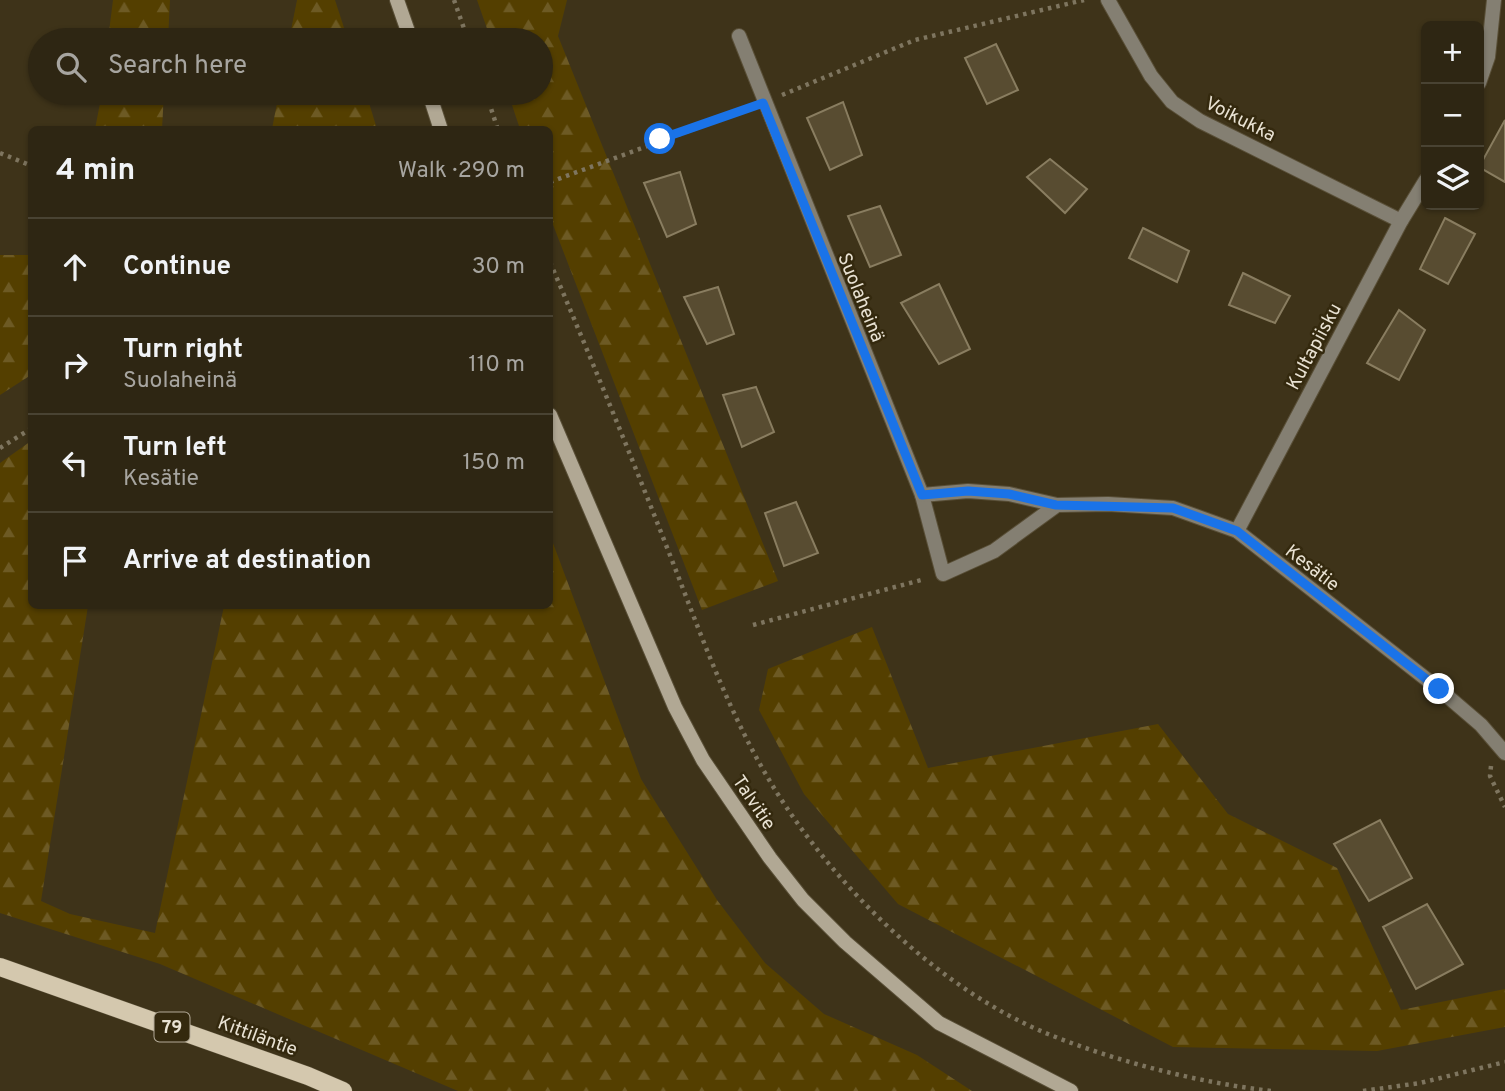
<!DOCTYPE html>
<meta charset="utf-8">
<style>
:root{--surface:#2e2613;--page:#3a3221;--text:#f1f3f6;--muted:#a7a5a0;--line:#494333}
body{margin:0;font-family:Overpass,sans-serif;background:var(--page);color:var(--text)}
.controls{position:absolute;right:21px;top:21px;display:grid;overflow:hidden;border-radius:10px;box-shadow:0 2px 5px #0004}
.controls button{width:63px;height:63px;display:grid;place-items:center;padding:0;border:0;border-bottom:2px solid var(--line);background:var(--surface);color:var(--text);font:35px sans-serif}
.stop{position:absolute;width:21px;height:21px;margin:-16px;border:5px solid #1a73e8;border-radius:50%;background:#fff}
.stop.end{background:#1a73e8;border-color:#fff;box-shadow:0 2px 7px #0008}
.list{margin:0;padding:0;list-style:none}
h2{display:flex;justify-content:space-between;align-items:center;height:91px;margin:0;padding:0 28px;font-size:30px}
h2 small{font-size:23px;font-weight:400;color:var(--muted)}
.list li{display:grid;grid-template-columns:46px 1fr auto;gap:21px;align-items:center;box-sizing:border-box;height:98px;padding:0 28px;border-top:2px solid var(--line)}
.list b{display:block;font-size:26px;white-space:nowrap}
.list p{margin:0;font-size:23px;white-space:nowrap;color:var(--muted)}
.list em{font-size:23px;font-style:normal;color:var(--muted)}
.icon{flex:none;width:38px;height:38px;fill:none;stroke:currentColor;stroke-width:2;stroke-linecap:round;stroke-linejoin:round}
.map{position:relative;flex:none;width:1505px;height:1091px;overflow:hidden}
.search{position:absolute;background:var(--surface);box-shadow:0 2px 5px #0004;left:28px;top:28px;width:525px;height:77px;display:flex;align-items:center;gap:18px;box-sizing:border-box;padding:0 24px;border-radius:38px;color:var(--muted);font-size:26px}
.panel{position:absolute;background:var(--surface);box-shadow:0 2px 5px #0004;left:28px;top:126px;width:525px;height:483px;border-radius:10px}
.map>svg:first-child{display:block}
</style>
<div class="map">
<svg width="1505" height="1091" viewBox="0 0 1505 1091">
<defs>
<pattern id="forest-firs" width="22" height="20" patternUnits="userSpaceOnUse" patternTransform="scale(1.75)"><rect width="22" height="20" fill="#543f00"/><path d="M5 1l3.5 6h-7zM16 11l3.5 6h-7z" fill="#6d5a24"/></pattern>
</defs>
<rect width="100%" height="100%" fill="#3e3319"/>
<g fill="url(#forest-firs)">
<path d="M113,0H170L168,40H108Z"/>
<path d="M297,0H335L348,40H289Z"/>
<path d="M477,0H567L558,36L778,581L702,610L550,217V130L520,129L508,93H541V40H491Z"/>
<path d="M102,93H164L162,129H95Z"/>
<path d="M279,93H366L377,129H272Z"/>
<path d="M0,255H32L31,375L0,395Z"/>
<path d="M31,441L32,606H88L41,901L70,914L155,933L224,606H550V535L641,779L717,900L765,963L824,1014L917,1055L972,1091H458L160,964L0,913V463Z"/>
<path d="M872,627L928,768L1158,724L1228,814L1337,868L1401,1010L1505,989V1027L1377,1051L1173,1047L898,904L804,794L759,710L768,669Z"/>
</g>
<g fill="#584c31" stroke="#897d60" stroke-width="2">
<path d="M996,44L1018,90L987,104L965,58Z"/>
<path d="M843,102L862,155L830,170L807,118Z"/>
<path d="M1505,120V182L1479,167Z"/>
<path d="M1050,159L1087,189L1065,213L1027,177Z"/>
<path d="M680,172L696,224L667,237L644,183Z"/>
<path d="M880,206L901,255L870,267L848,216Z"/>
<path d="M1445,218L1475,234L1448,284L1420,269Z"/>
<path d="M1143,228L1189,251L1177,282L1129,258Z"/>
<path d="M1243,273L1290,296L1275,323L1229,305Z"/>
<path d="M939,284L970,349L939,364L901,303Z"/>
<path d="M718,287L734,334L707,344L684,297Z"/>
<path d="M1399,310L1425,330L1399,380L1367,363Z"/>
<path d="M756,387L774,432L742,447L723,395Z"/>
<path d="M796,502L818,553L784,566L765,513Z"/>
<path d="M1380,820L1412,878L1369,901L1334,844Z"/>
<path d="M1427,904L1463,964L1416,989L1383,927Z"/>
</g>
<g fill="none" stroke-linecap="round" stroke-linejoin="round">
<g stroke="#594f37" stroke-width="16">
<g id="street">
<path d="M1108,0L1151,76L1172,102L1200,121L1401,221"/>
<path d="M739,36L922,495L943,574L994,551L1057,505L1108,504L1173,508L1237,531L1439,689L1481,725L1505,753"/>
<path d="M1479,83L1488,57L1494,0"/>
<path d="M922,495L968,491L1009,494L1057,505"/>
<path d="M1237,531L1401,221L1426,180"/>
</g>
</g>
<g stroke="#594f37" stroke-width="16">
<g id="secondary">
<path d="M397,0L411,40"/>
<path d="M429,93L441,130"/>
<path d="M550,415L675,707L703,760L770,858L803,900L845,942L939,1023L1071,1091"/>
</g>
</g>
<g stroke="#594f37" stroke-width="19">
<path id="primary" d="M0,967L308,1076L343,1091"/>
</g>
<g stroke="#7e755f" stroke-width="4.5" stroke-dasharray="3.5 5" stroke-linecap="butt">
<path d="M454,0L468,40"/>
<path d="M486,93L498,130"/>
<path d="M782,95L915,40L1084,0"/>
<path d="M0,153L32,166"/>
<path d="M550,182L748,109"/>
<path d="M550,262C593,363 635,465 675,568C704,643 732,720 774,788C835,887 940,990 1048,1034C1118,1062 1196,1082 1271,1091"/>
<path d="M0,448L32,428"/>
<path d="M753,625L925,579"/>
<path d="M1491,766L1490,776L1505,807"/>
<path d="M1363,1091L1420,1083L1505,1062"/>
</g>
<use href="#street" stroke="#847f72" stroke-width="14"/>
<use href="#secondary" stroke="#b1a894" stroke-width="14"/>
<use href="#primary" stroke="#d4c8ae" stroke-width="18"/>
</g>
<g fill="none" stroke-linecap="round" stroke-linejoin="round">
<path stroke="#1a73e8" stroke-width="9" d="M660,139L763,103L922,495L968,491L1009,494L1056,505L1173,508L1237,531L1439,689"/>
</g>
<g text-anchor="middle" stroke-width="5" stroke-linejoin="round" paint-order="stroke">
<rect fill="#34290e" stroke="#b3aa98" stroke-width="2" x="154.5" y="1012.5" width="35" height="29" rx="5"/>
<g font-size="18" font-weight="bold" fill="#e9e2d3">
<text x="172" y="1033">79</text>
</g>
<g font-size="19" fill="#e9e2d3" stroke="#34290e">
<text transform="translate(1241 118) rotate(27)" y="7">Voikukka</text>
<text transform="translate(862 297) rotate(68)" y="7">Suolaheinä</text>
<text transform="translate(1313 346) rotate(-62)" y="7">Kultapiisku</text>
<text transform="translate(1313 567) rotate(38)" y="7">Kesätie</text>
<text transform="translate(755 802) rotate(56)" y="7">Talvitie</text>
<text transform="translate(258 1035) rotate(20)" y="7">Kittiläntie</text>
</g>
</g>
</svg>
<div class="controls">
<button>+</button>
<button>−</button>
<button><svg class="icon" aria-label="layers" viewBox="0 0 24 24"><path d="M12 4l9 5-9 5-9-5zM3 14l9 5 9-5"/></svg></button>
</div>
<div class="stop" style="left:660px;top:139px"></div>
<div class="stop end" style="left:1439px;top:689px"></div>
<div class="search"><svg class="icon" aria-label="search" viewBox="0 0 24 24"><circle cx="10" cy="10" r="6"/><path d="M15 15l6 6"/></svg>Search here</div>
<section class="panel">
<h2>4 min<small>Walk · 290 m</small></h2>
<ul class="list">
<li><svg class="icon" aria-label="ahead" viewBox="0 0 24 24"><path d="M12 20V5M6 11l6-6 6 6"/></svg><div><b>Continue</b></div><em>30 m</em></li>
<li><svg class="icon" aria-label="right" viewBox="0 0 24 24"><path d="M7 20v-9h11M14 6l5 5-5 5"/></svg><div><b>Turn right</b><p>Suolaheinä</p></div><em>110 m</em></li>
<li><svg class="icon" aria-label="left" viewBox="0 0 24 24"><path d="M17 20v-9H6M10 6l-5 5 5 5"/></svg><div><b>Turn left</b><p>Kesätie</p></div><em>150 m</em></li>
<li><svg class="icon" aria-label="arrive" viewBox="0 0 24 24"><path d="M6 21V4h12l-3 4 3 4H6"/></svg><div><b>Arrive at destination</b></div></li>
</ul>
</section>
</div>
